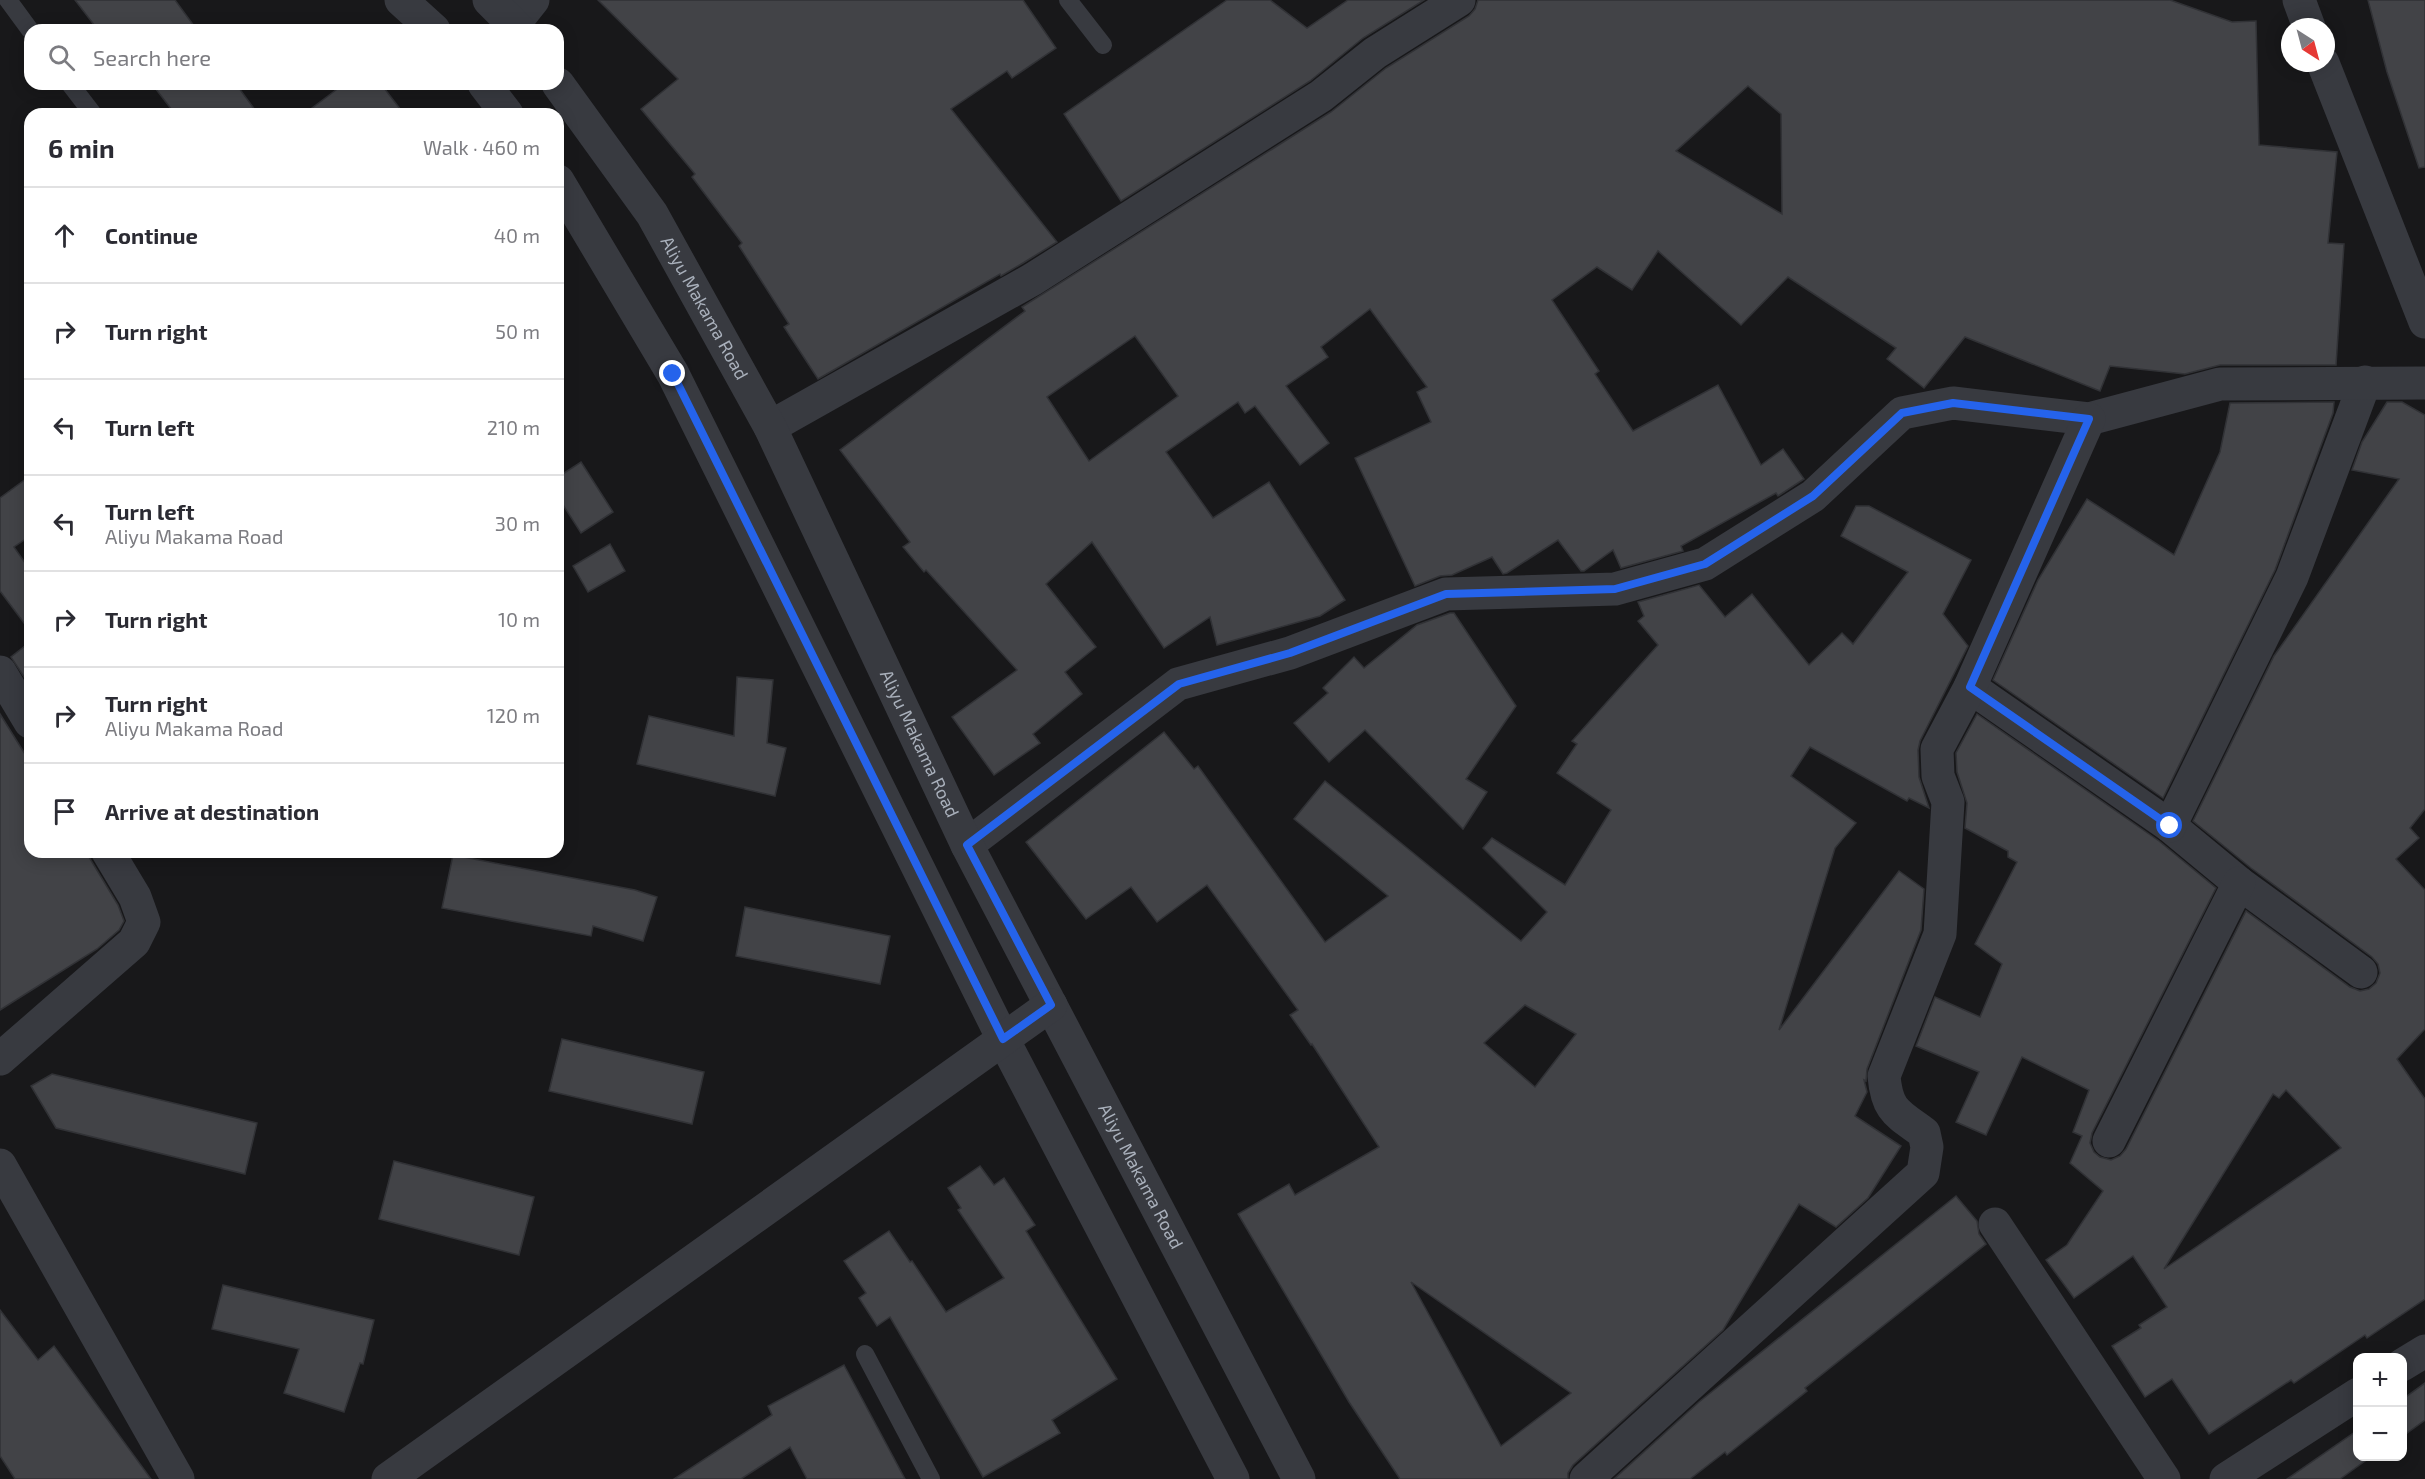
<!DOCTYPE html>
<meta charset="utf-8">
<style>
:root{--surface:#fff;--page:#f2f2f3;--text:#2b2b33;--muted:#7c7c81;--line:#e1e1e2}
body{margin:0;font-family:"Exo 2",sans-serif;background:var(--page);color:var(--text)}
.controls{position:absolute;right:18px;bottom:18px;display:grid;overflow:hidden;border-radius:12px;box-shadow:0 3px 15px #0003}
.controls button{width:54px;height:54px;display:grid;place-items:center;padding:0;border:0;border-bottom:2px solid var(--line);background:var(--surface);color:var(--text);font:30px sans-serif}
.compass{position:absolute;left:2281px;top:18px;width:54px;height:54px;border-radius:50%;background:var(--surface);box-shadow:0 3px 15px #0003;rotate:144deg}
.stop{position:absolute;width:18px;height:18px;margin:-14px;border:4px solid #2563eb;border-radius:50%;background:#fff}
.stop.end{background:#2563eb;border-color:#fff;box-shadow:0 2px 6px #0008}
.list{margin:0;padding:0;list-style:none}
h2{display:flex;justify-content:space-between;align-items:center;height:78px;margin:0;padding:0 24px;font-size:26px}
h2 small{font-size:20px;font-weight:400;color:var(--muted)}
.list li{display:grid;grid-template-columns:39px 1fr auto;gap:18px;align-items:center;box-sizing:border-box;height:96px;padding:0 24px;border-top:2px solid var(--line)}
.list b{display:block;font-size:22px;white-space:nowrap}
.list p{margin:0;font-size:20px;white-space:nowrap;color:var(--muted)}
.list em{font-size:20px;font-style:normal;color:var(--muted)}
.icon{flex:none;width:33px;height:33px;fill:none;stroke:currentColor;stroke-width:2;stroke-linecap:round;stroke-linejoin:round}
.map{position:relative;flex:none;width:2425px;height:1479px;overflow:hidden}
.search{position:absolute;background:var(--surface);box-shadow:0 3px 15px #0003;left:24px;top:24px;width:540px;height:66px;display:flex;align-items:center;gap:15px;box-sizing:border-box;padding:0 21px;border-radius:18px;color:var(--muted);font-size:22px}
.panel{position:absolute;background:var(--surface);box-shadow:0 3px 15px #0003;left:24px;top:108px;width:540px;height:750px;border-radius:18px}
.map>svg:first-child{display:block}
</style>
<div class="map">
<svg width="2425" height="1479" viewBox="0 0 2425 1479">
<rect width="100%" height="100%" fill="#18181a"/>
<g fill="#424347" stroke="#313236" stroke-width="1.5" fill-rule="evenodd">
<path d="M75,0H175L197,30H98Z"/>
<path d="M598,0H1023L1056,48L1012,78L1007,71L951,109L1057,242L1023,263L1001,276L1000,274L818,379L784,327L789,324L739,246L742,243L692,177L695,174L641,109L678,79Z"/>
<path d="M1227,0H1270L1307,28L1348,0H1424L1363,38L1310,81L1121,201L1064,114Z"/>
<path d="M1478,0H2170L2232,22L2256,21L2259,145L2337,152L2328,243L2344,244L2336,365H2220L2185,374L2110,366L2100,391L1965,337L1924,388L1887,359L1896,348L1788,277L1741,325L1658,251L1632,290L1597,267L1552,300L1599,371L1595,374L1633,431L1718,385L1761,465L1783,449L1804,479L1778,496L1776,493L1681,546L1683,551L1621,568L1613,550L1584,571H1581L1558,540L1507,573L1503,574L1492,557L1452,575L1440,576L1415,586L1355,458L1431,422L1417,392L1427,387L1370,309L1321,347L1328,357L1286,386L1329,443L1300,465L1255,406L1245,413L1238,402L1166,452L1213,518L1269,482L1345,600L1320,616L1217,645L1210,617L1164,648L1092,542L1046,584L1096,647L1065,672L1082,694L1033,734L1040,743L994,775L952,717L1017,670L926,570L924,572L903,547L910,542L840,450L1025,311L1022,307L1331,112L1386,68L1469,16L1475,9ZM1748,86L1781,114L1782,214L1676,151ZM1135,336L1178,396L1089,461L1047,397Z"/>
<path d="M2368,0H2425V167L2419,168L2387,72Z"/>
<path d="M152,84H236L258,114H175Z"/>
<path d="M344,84H381L404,114H304Z"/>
<path d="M2334,402L2333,413L2275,570L2163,798L1993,680L2038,580L2087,499L2174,555L2220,452L2230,403Z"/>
<path d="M2387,402H2402L2425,415V809L2410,828L2419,838L2396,859L2425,890V1029L2397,1059L2425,1099V1299L2367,1338L2365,1335L2294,1383L2291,1380L2209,1434L2172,1379L2145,1397L2112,1346L2141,1328L2139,1325L2167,1307L2133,1256L2074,1298L2046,1260L2067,1245L2103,1191L2070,1163L2082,1136L2073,1132L2089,1090L2022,1057L1986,1135L1956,1122L1979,1072L1916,1046L1935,997L1980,1017L2002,964L1975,944L2017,862L2008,857V851L1965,828L1967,803L1957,772L1956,753L1977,714L2159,841L2216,888L2092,1133L2090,1143L2094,1152L2100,1157L2111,1160L2120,1156L2126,1149L2246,911L2350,987L2360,991L2369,989L2376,983L2380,973L2378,964L2372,957L2251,868L2193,821L2274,656L2399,479L2352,470L2362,442ZM2286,1090L2341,1148L2164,1269L2273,1094L2279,1098Z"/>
<path d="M581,462L613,512L581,533L558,497V477Z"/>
<path d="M30,476V536L14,547L30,570V631L0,591V498Z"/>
<path d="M1856,506H1869L1971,560L1943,614L1968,646L1920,741L1918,750L1919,777L1929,808L1909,798L1907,801L1810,747L1791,776L1856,823L1835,848L1779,1030L1899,871L1924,889L1921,930L1867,1069L1866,1081L1864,1080L1867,1092L1855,1116L1901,1146L1868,1198L1836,1227L1799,1204L1723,1330L1573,1465L1568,1473V1479H1400L1349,1402L1238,1214L1289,1184L1295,1195L1379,1147L1312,1044L1311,1045L1290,1015L1298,1010L1207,885L1157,922L1131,887L1086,919L1026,842L1164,732L1194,769L1198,766L1325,942L1388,896L1294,819L1325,781L1521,941L1547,912L1483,848L1492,838L1565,885L1611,810L1557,773L1577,744L1572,741L1658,645L1638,621L1644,616L1638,602L1699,585L1725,617L1752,594L1809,665L1842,633L1853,644L1908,572L1841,536ZM1525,1005L1576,1034L1535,1087L1484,1043ZM1411,1282L1571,1393L1501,1446Z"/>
<path d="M610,544L625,571L588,592L573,566Z"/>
<path d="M1450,613H1454L1516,706L1466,779L1487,792L1463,829L1365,730L1329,762L1294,723L1328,693L1323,688L1354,657L1364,668L1417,625Z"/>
<path d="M30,642V686L11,657Z"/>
<path d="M737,677L773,680L767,743L786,748L775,796L637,764L649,716L734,736Z"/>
<path d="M0,714L30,762V852H86L118,905L124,921L119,930L97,949L0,1010Z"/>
<path d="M453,855L635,890L657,897L643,941L593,926L591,936L442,908Z"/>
<path d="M745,907L890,936L880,984L736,956Z"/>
<path d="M562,1039L704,1072L692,1124L549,1091Z"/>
<path d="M52,1074L257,1123L245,1174L56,1128L31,1086Z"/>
<path d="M394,1161L534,1197L519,1255L379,1219Z"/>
<path d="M980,1166L994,1185L1004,1178L1035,1225L1026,1231L1117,1379L1052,1420L1060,1433L983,1477L890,1317L877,1326L859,1298L866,1293L844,1261L889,1231L910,1262L912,1261L946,1312L1004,1278L958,1210L961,1208L948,1188Z"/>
<path d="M1956,1196L1977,1221L1979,1234L1986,1244L1805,1388L1807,1391L1727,1455L1725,1452L1690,1479H1614L1699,1402Z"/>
<path d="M223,1285L374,1320L363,1364L360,1363L344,1412L284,1393L299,1349L212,1329Z"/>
<path d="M0,1310L38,1360L54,1346L151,1479H15L0,1456Z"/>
<path d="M844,1365L905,1479H807L790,1447L741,1479H674L772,1415L768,1406Z"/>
<path d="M2425,1383V1420L2403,1436V1399Z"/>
<path d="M2358,1430V1456H2372L2340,1479H2287Z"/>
</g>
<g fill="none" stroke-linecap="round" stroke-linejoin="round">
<g stroke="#383a40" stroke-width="18">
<path d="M8,0L30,30"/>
<path d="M1068,0L1103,45"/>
<path d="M70,84L93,114"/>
<path d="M865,1354L931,1479"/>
</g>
<g stroke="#383a40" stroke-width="33">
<path d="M2299,0L2309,27"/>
<path d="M514,24L533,0"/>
<path d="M2323,63L2425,322"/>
<path d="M770,427L1033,279L1321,96L1375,53L1459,0"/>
<path d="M0,672L30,722"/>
<path d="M1970,687L2170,826L2239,883L2361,972"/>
<path d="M2170,826L2292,577L2365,382"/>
<path d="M967,845L1178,684L1290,653L1446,594L1615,589L1705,564L1813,496L1902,413L1953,403L2089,419L2220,384L2425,383"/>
<path d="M0,1059L134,942L144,922L135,897L108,852"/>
<path d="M2109,1141L2239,883"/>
<path d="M0,1165L178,1479"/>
<path d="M1995,1224L2164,1479"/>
<path d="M2402,1365L2425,1351"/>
<path d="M1586,1479L1923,1173L1927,1147L1924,1133C1897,1113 1887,1111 1884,1076L1940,934L1948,802L1938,776L1937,749L1970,687L2089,419"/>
<path d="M2226,1479L2358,1394"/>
</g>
<g stroke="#383a40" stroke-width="33">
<path d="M401,0L434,30"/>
<path d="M489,0L519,30"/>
<path d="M484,84L507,114"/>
<path id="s1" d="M558,84L652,214L770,427L967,845L1299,1479"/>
<path d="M558,181L673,374L1003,1039L1233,1479"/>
<path d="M388,1479L1051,1005"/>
</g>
</g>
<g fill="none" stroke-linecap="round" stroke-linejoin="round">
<path stroke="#2563eb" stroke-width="8" d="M673,374L1003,1039L1051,1005L967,845L1179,684L1290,653L1446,594L1615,589L1705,564L1813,496L1902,413L1953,403L2089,419L1970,687L2170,826"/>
</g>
<g text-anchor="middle" stroke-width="6" stroke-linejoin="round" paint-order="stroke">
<g font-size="18" fill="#a9b0bb" stroke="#131315">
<text dy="6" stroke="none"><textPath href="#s1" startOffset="268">Aliyu Makama Road</textPath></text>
<text dy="6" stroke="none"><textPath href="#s1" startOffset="754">Aliyu Makama Road</textPath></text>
<text dy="6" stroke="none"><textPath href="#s1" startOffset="1240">Aliyu Makama Road</textPath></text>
</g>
</g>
</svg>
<div class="controls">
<button>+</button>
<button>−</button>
</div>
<svg class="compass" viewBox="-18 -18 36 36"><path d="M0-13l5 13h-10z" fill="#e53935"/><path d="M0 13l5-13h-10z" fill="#7c7c81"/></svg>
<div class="stop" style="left:2170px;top:826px"></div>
<div class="stop end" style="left:673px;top:374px"></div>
<div class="search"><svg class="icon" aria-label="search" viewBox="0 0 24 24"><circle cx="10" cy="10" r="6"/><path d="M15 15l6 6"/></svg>Search here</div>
<section class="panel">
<h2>6 min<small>Walk · 460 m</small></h2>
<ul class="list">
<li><svg class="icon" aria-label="ahead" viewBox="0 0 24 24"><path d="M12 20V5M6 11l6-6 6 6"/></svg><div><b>Continue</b></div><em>40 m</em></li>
<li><svg class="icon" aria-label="right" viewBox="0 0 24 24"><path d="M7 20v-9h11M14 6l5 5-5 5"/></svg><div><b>Turn right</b></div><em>50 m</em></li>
<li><svg class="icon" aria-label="left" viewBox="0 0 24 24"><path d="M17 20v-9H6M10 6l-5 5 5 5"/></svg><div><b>Turn left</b></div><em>210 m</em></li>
<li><svg class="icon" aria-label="left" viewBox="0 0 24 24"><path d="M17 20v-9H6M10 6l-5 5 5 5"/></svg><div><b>Turn left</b><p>Aliyu Makama Road</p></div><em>30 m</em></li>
<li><svg class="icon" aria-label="right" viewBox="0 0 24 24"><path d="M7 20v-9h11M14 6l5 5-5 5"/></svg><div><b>Turn right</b></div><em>10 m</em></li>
<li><svg class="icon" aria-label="right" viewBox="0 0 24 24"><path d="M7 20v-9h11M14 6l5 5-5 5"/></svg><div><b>Turn right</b><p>Aliyu Makama Road</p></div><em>120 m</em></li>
<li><svg class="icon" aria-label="arrive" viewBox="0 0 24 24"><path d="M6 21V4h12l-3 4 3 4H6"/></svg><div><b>Arrive at destination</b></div></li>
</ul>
</section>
</div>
